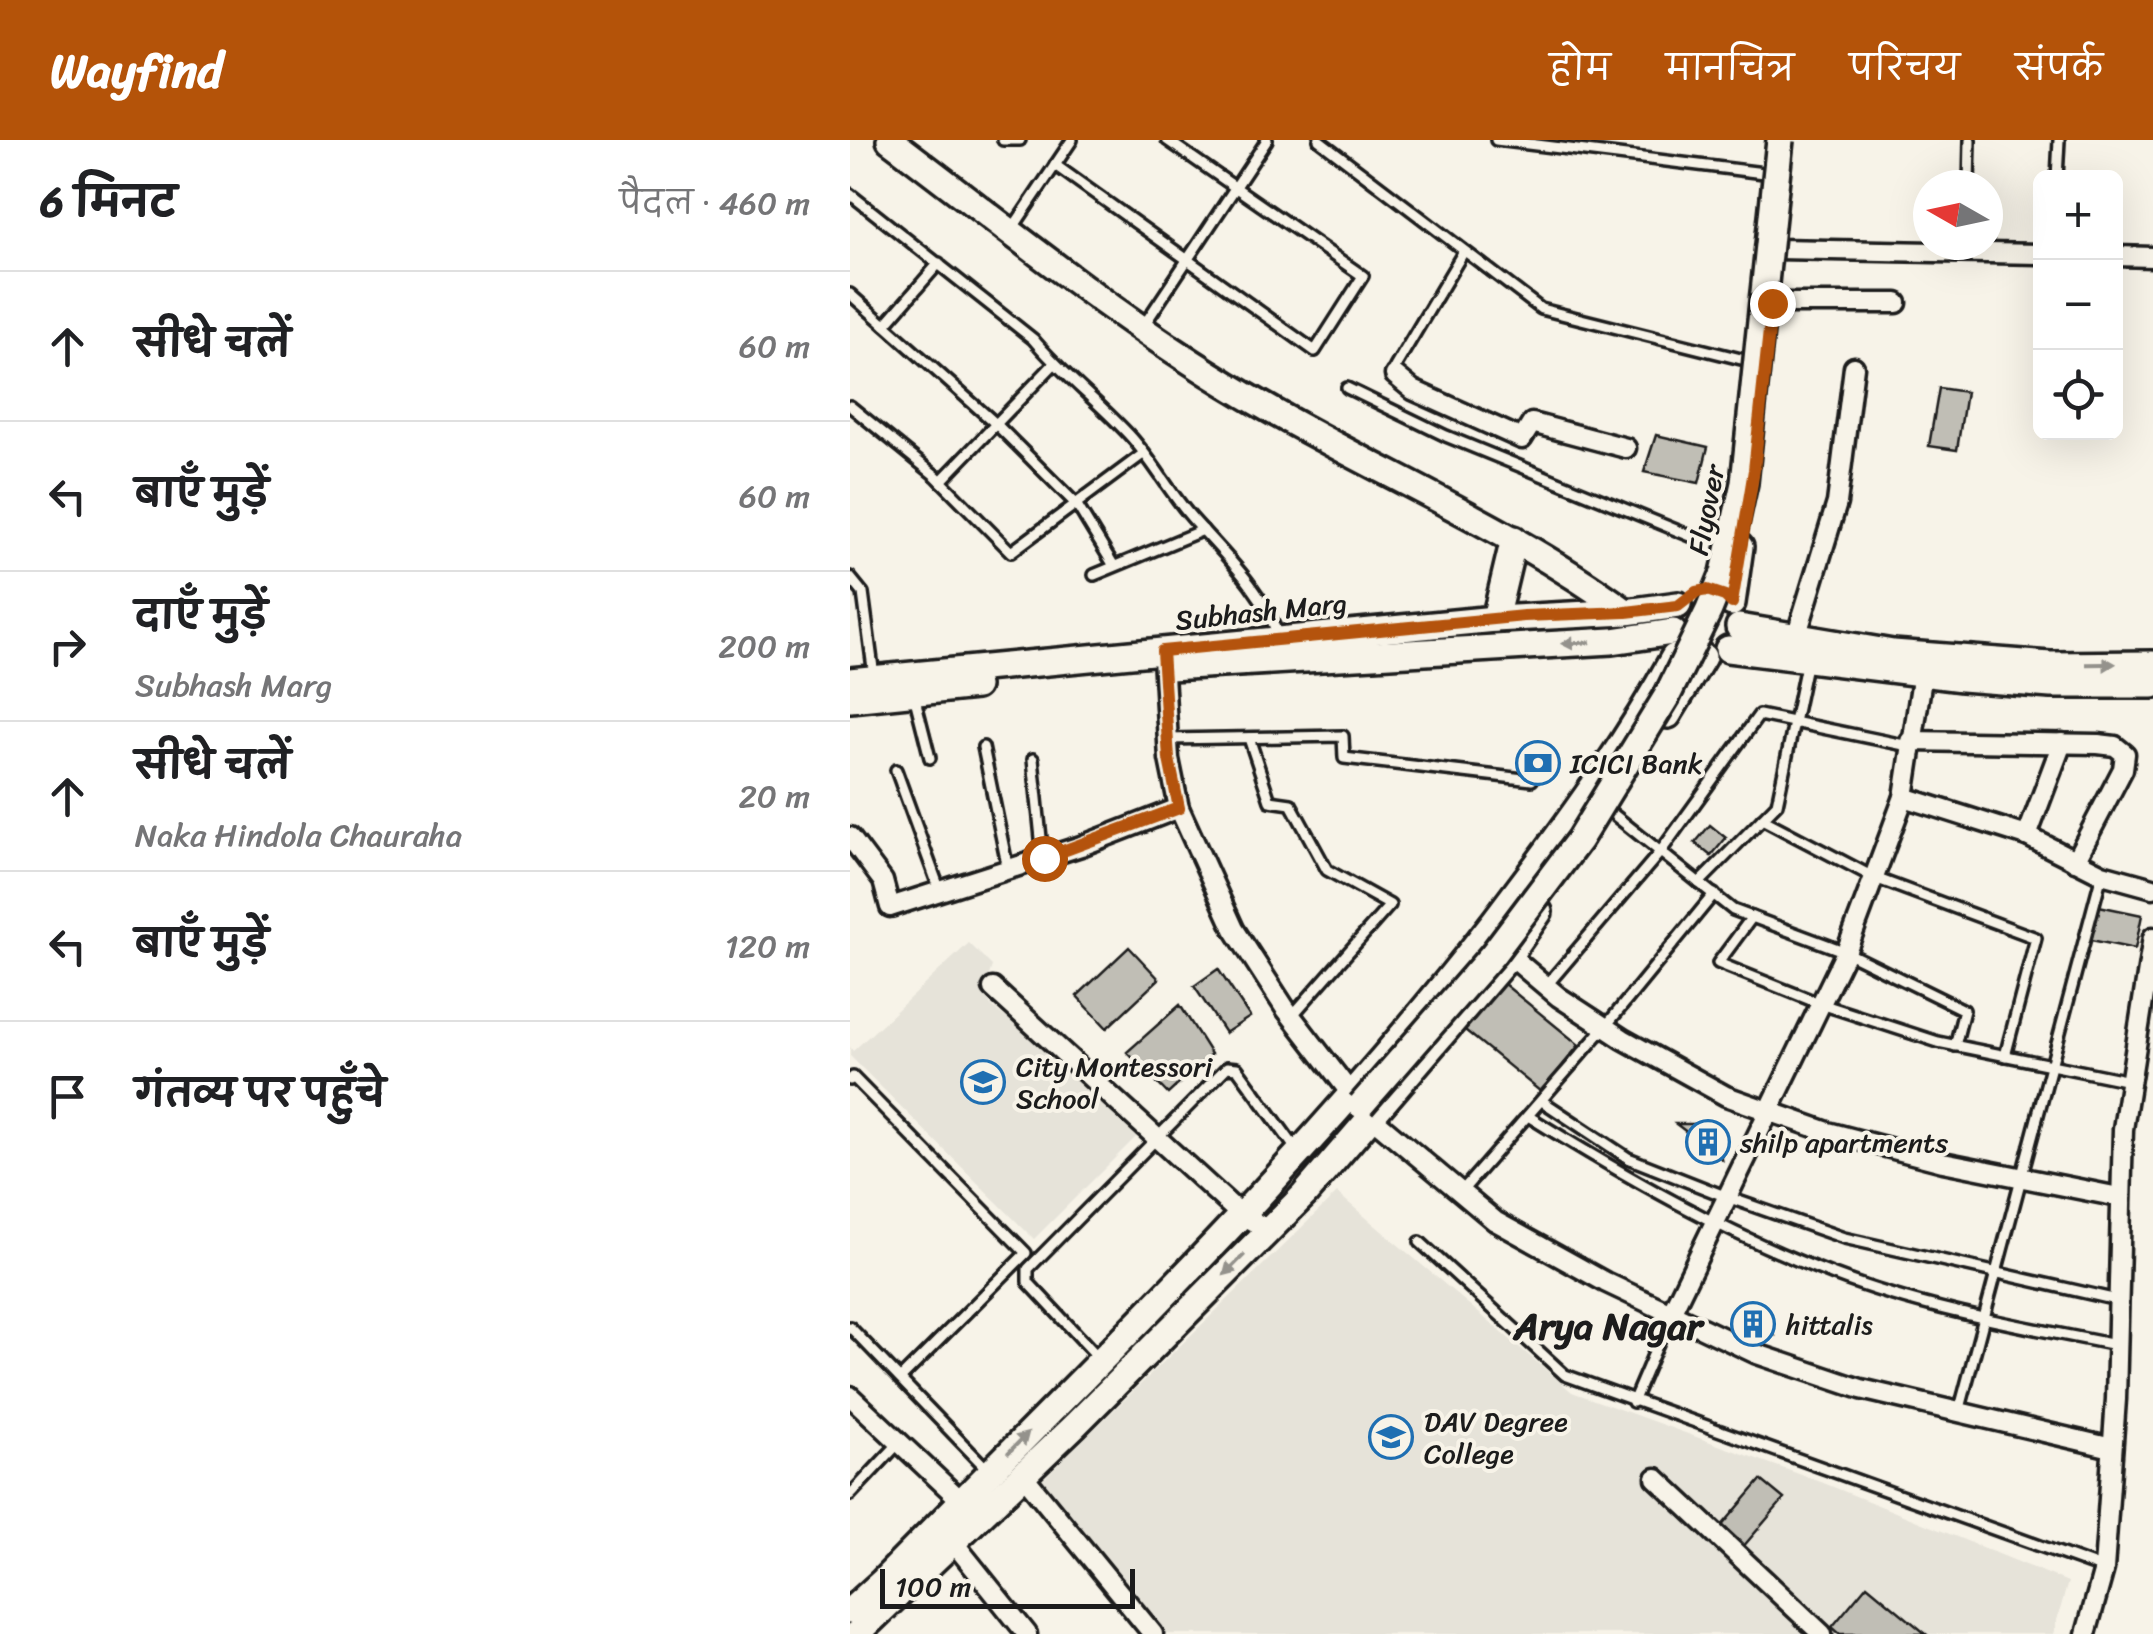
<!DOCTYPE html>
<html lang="hi">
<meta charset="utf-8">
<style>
:root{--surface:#fff;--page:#f6f6f6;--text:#202124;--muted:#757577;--line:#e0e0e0;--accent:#b45309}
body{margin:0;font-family:Sriracha,"Playpen Sans Deva",sans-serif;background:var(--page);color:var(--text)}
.controls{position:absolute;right:30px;top:30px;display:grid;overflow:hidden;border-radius:15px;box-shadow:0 10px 40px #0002}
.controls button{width:90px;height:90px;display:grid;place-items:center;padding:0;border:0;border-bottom:2px solid var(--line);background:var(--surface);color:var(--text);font:50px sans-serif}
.compass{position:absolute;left:1063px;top:30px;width:90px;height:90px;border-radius:50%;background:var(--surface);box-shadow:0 10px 40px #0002;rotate:279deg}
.scale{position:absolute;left:30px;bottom:25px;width:255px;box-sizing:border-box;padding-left:10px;border:5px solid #1c1c1c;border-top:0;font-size:28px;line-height:35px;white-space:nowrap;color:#1c1c1c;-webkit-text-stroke:8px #f7f3e8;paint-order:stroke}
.stop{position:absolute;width:30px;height:30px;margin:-22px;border:8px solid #b45309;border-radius:50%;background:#fff}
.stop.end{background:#b45309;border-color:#fff;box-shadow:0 2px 10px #0008}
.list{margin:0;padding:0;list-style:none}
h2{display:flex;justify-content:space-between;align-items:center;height:130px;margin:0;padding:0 40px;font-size:42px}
h2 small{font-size:32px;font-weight:400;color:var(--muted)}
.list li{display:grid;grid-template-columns:65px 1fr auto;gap:30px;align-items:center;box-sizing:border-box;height:150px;padding:0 40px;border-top:2px solid var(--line)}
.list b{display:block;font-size:38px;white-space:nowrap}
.list p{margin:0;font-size:32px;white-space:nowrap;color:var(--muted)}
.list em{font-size:32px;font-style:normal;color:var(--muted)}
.icon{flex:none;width:55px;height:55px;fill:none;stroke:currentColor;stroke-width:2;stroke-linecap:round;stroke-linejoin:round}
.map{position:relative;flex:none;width:1303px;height:1494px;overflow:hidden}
header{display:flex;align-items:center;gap:60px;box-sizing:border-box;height:140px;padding:0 50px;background:var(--accent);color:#fff}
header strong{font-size:48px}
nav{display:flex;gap:55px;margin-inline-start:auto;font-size:35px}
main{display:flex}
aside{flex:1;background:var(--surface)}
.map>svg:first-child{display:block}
</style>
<header>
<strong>Wayfind</strong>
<nav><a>होम</a><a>मानचित्र</a><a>परिचय</a><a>संपर्क</a></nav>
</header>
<main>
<aside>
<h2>6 मिनट<small>पैदल · 460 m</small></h2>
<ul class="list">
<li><svg class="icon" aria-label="ahead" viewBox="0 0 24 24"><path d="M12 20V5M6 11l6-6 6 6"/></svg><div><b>सीधे चलें</b></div><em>60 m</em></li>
<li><svg class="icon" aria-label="left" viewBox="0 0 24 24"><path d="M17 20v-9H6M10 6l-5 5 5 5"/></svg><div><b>बाएँ मुड़ें</b></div><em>60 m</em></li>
<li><svg class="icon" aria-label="right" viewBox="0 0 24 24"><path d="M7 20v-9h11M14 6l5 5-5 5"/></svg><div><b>दाएँ मुड़ें</b><p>Subhash Marg</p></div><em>200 m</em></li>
<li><svg class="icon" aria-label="ahead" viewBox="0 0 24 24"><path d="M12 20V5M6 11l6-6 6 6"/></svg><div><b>सीधे चलें</b><p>Naka Hindola Chauraha</p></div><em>20 m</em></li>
<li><svg class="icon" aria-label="left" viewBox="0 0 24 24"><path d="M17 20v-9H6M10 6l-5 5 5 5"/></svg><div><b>बाएँ मुड़ें</b></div><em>120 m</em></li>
<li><svg class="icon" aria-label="arrive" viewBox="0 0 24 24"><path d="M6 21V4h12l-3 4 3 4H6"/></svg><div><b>गंतव्य पर पहुँचे</b></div></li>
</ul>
</aside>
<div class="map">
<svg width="1303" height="1494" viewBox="0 0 1303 1494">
<rect width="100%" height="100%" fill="#f7f3e8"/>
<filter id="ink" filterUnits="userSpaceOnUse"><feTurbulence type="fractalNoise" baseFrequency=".01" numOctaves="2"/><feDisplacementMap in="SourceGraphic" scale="20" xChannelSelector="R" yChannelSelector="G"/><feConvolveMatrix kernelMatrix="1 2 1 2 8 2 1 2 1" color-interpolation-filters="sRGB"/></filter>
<g filter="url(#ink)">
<g fill="#e6e3d9">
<path d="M119,803L142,826L134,851L141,866L155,877L179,881L290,993L184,1099L0,916V907L3,911Z"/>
<path d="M487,1053L722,1252L971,1342L1218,1442L1203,1494H314L189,1343Z"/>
</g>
<g fill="#c0beb5" stroke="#1c1c1c" stroke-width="2.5">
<path d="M1089,248L1116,252L1107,310L1079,306Z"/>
<path d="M806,295L858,307L849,343L794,332Z"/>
<path d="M860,685L876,698L861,716L845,703Z"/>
<path d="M1249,766L1292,775L1285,809L1241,800Z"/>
<path d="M279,807L309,839L257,888L227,856Z"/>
<path d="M368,829L400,877L375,893L344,846Z"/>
<path d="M648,839L729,905L691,952L610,886Z"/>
<path d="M330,865L361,914L318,954L277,912Z"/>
<path d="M826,984H864L872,1019Z"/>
<path d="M898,1176L923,1195L896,1193Z"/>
<path d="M911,1340L934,1359L892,1408L870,1388Z"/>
<path d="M1017,1445L1076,1494H990L982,1487Z"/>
</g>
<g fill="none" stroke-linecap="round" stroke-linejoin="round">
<g stroke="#1c1c1c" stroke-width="16">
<g id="lane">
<path d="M153,0H170"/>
<path d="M469,0L691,169L899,221"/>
<path d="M646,0L922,34"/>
<path d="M205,25L465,211L513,136L317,0"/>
<path d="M1207,38L1209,0"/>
<path d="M1119,45L1120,0"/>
<path d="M0,54L183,199C213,235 250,263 282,298C304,323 320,353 342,378C373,413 415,452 428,497"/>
<path d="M162,89L222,0"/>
<path d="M0,154L146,284L227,365L264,426"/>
<path d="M35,185L89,123"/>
<path d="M294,185L417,0"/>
<path d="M545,234V227L614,111"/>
<path d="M497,248L596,296L870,408"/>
<path d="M0,266L86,336L161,412L293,314"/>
<path d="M91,341L204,224"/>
<path d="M244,435L353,390"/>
<path d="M0,437L13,453L24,536"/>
<path d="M64,555L80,618"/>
<path d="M399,598L420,661L441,664L477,730L540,765L441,877"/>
<path d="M318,599L493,596L494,618L682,640"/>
<path d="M133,607L158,729"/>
<path d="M183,619L193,718"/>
<path d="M46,630L90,751"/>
<path d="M753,666L883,770L996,812L1114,870L1105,906"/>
<path d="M912,679L1025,738L1186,798L1155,916"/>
<path d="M849,743L927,664L957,520"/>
<path d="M902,777L868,823L971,864L1088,902L1280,941"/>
<path d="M696,846L811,711L909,575L1059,606"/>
<path d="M0,940L3,937L176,1113L51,1238"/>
<path d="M692,961L778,1018L877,1057L994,1098L1267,1160"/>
<path d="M678,976C776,1037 875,1094 984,1135C1075,1170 1171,1186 1266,1205"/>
<path d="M611,1052L755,887L864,754"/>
<path d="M570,1102L715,1235L1254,1429"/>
<path d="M0,1187L137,1329"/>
<path d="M248,1217L178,1142V1129L377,927L387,928L446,1009"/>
<path d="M783,1262L821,1173"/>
<path d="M1109,1272L1252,734"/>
<path d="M0,1355L49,1303"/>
</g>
</g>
<g stroke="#1c1c1c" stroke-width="25">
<g id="street">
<path d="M927,109L1190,114"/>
<path d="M1266,116L1303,117"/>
<path d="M922,163H1047"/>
<path d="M545,235L563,250L672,299L682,283L776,308"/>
<path d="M946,497L987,363L1004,227"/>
<path d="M313,517L319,619L329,668L384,789L435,868L502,955"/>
<path d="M1060,601L1248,604L1265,606L1275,614L1273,629L1225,721"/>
<path d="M1054,657L1177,696L1252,734L1303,748"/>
<path d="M1177,696L1212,603"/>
<path d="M0,697L33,741L40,767L231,706L329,668"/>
<path d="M651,808L709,857L773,899L876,956L978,992L1093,1022L1269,1057"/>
<path d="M143,848L391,1075L419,1090"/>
<path d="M521,977L645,1081L755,1142L907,1214L1011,1249L1262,1308"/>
<path d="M821,1173L996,812L1054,657L1073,532"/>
<path d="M0,1256L118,1367"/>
<path d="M173,1335L303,1494"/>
<path d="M806,1338L972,1494"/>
<path d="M96,1393L177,1494"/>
<path d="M1236,1494L1254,1429L1266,1259L1273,989L1303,797"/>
</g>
</g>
<g stroke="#1c1c1c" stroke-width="32">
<g id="secondary">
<path d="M40,0C161,91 280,190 412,265C533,335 663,389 776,472"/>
<path d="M882,463L890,407"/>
<path d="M645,479L664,399"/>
<path d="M889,487L1043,513L1200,525L1303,524"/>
<path d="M878,509L1112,538L1201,545H1303"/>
<path d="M320,527L762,501L823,492"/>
<path d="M0,541L645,479L776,472L828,465"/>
<path d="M0,559L126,546"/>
<path d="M818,575L853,517"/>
<path d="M0,1471L33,1441C254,1215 485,997 673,743C728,670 780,597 824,517"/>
<path d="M7,1494L225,1285L454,1055L655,821L689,772"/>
</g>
</g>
<use href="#lane" stroke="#f7f3e8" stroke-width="9"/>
<use href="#street" stroke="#f7f3e8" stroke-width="18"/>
<use href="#secondary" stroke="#f7f3e8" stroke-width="25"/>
<g stroke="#1c1c1c" stroke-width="32" stroke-linecap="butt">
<path id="secondary-bridge" d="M511,965L643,814L729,700L817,556L859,470L874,433L894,343L930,0"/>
</g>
<use href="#secondary-bridge" stroke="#f7f3e8" stroke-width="25"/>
</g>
<defs><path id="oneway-solid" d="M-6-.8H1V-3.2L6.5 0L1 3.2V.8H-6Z" transform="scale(2.5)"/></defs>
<g fill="#94928c">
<use href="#oneway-solid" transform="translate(726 503) rotate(177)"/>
<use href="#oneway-solid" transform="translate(1251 524) rotate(-1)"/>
<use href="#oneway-solid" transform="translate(384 1125) rotate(135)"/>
<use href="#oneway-solid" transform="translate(168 1303) rotate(-45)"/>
</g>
</g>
<g fill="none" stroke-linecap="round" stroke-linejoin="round" filter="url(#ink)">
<path stroke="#b45309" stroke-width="12" d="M194,718L329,668L319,619L312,511L674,476L776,472L828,466L846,452L857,450L875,456L882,463L904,330L922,163"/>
</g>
<defs>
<g id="bank-ring" transform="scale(2.25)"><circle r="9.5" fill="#f7f3e8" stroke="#1f6fb2" stroke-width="1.5"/><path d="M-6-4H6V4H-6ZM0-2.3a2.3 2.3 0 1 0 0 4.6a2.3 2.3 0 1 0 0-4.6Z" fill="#1f6fb2"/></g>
<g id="school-ring" transform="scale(2.25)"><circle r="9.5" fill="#f7f3e8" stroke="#1f6fb2" stroke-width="1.5"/><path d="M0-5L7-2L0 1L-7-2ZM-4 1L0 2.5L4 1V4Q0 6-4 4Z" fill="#1f6fb2"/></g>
<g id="building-ring" transform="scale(2.25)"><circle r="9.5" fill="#f7f3e8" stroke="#1f6fb2" stroke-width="1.5"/><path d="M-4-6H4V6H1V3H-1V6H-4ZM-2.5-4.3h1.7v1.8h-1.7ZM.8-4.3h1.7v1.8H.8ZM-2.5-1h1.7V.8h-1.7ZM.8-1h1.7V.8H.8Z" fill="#1f6fb2"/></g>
<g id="university-ring" transform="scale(2.25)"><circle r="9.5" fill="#f7f3e8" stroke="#1f6fb2" stroke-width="1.5"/><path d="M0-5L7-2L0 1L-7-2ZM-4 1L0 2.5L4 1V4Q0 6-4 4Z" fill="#1f6fb2"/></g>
</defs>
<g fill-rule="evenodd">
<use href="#bank-ring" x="688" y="623"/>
<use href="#school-ring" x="133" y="942"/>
<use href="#building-ring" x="858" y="1002"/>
<use href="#building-ring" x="903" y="1184"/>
<use href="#university-ring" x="541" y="1297"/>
</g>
<g text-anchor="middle" stroke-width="8" stroke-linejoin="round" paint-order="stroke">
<g font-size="28" fill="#1c1c1c" stroke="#f7f3e8">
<text transform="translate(856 370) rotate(-79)" y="10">Flyover</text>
<text transform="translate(411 471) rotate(-6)" y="10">Subhash Marg</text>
</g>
<g font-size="28" fill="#1c1c1c" stroke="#f7f3e8" text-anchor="start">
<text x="720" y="633">ICICI Bank</text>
<text x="166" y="936">City Montessori<tspan x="166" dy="32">School</tspan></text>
<text x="890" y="1012">shilp apartments</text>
<text x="936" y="1194">hittalis</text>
<text x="574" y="1291">DAV Degree<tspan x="574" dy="32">College</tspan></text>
</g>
<g font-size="38" font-weight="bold" fill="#1c1c1c" stroke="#f7f3e8">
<text x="758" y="1199">Arya Nagar</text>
</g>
</g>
</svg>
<div class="controls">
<button>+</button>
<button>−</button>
<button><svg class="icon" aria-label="locate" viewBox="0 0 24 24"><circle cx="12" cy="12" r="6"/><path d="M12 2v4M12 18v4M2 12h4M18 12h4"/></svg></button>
</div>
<svg class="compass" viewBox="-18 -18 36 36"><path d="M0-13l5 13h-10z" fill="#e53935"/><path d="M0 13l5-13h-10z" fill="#757577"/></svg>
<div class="scale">100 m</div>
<div class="stop" style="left:194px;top:718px"></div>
<div class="stop end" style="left:922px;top:163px"></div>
</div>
</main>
